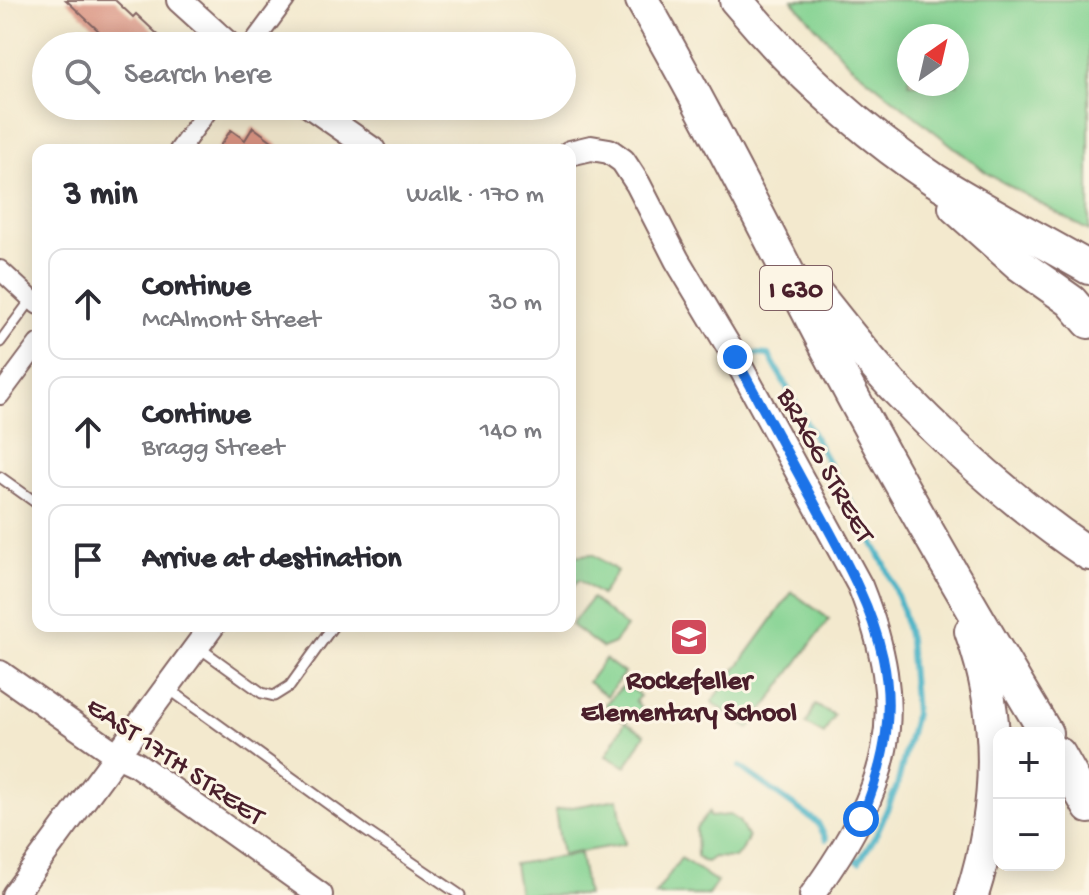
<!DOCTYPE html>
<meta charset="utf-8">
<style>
:root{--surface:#fff;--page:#f2f2f3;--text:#2b2b33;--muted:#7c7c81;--line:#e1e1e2}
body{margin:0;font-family:"Gochi Hand",sans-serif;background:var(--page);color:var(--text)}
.controls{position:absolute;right:24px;bottom:24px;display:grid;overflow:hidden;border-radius:16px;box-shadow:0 4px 20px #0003}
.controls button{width:72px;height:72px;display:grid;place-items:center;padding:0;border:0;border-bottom:2px solid var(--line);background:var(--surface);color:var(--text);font:40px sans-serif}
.compass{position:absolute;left:897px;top:24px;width:72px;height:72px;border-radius:50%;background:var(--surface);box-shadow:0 4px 20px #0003;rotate:34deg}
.stop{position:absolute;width:24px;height:24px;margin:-18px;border:6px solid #1a73e8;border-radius:50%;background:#fff}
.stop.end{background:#1a73e8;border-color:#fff;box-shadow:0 2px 8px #0008}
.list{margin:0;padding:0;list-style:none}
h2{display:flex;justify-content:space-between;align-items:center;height:104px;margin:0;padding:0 32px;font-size:34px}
h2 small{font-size:26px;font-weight:400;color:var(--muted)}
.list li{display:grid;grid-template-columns:52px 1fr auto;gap:24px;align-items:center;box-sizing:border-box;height:112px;margin:0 16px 16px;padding:0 16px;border:2px solid var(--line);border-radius:16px}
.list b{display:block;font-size:30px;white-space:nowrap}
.list p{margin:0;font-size:26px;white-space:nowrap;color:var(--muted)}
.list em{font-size:26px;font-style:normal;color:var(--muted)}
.icon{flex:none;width:44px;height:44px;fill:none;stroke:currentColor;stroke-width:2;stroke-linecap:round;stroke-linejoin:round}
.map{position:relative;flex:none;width:1089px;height:895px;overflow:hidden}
.search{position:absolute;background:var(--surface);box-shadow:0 4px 20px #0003;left:32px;top:32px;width:544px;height:88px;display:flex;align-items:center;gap:20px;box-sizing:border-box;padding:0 28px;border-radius:44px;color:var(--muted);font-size:30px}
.panel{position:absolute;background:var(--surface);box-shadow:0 4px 20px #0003;left:32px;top:144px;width:544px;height:488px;border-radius:16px}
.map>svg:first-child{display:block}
</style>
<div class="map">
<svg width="1089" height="895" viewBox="0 0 1089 895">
<rect width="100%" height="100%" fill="#fcf5e5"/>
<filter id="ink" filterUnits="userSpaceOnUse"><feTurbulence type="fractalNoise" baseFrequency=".0125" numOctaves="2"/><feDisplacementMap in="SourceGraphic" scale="16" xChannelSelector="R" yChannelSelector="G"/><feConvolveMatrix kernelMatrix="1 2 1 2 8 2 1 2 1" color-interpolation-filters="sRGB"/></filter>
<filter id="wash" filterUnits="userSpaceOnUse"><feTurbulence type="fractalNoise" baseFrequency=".006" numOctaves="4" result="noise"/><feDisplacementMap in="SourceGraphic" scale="32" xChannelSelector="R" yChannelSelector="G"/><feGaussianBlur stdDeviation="1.8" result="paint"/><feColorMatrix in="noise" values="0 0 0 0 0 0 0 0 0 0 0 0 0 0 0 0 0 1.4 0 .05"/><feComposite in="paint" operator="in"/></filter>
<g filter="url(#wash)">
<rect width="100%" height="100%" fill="#f3e9ce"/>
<g fill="#85d393" stroke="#68795f" stroke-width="2" fill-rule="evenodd">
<path d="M792,0H1089V231L988,174L849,64ZM909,36H957V84H909Z"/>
<path d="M593,554L617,571L601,595L579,580L573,587L570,585V561L573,556Z"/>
<path d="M792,592L829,619L749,729L712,702Z"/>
<path d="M592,598L626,627L614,643L602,648L571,625Z"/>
<path d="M605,659L624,673L607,696L588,682Z"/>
<path d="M626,683L640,696L635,701L642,708L631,719L622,720L605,704Z"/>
<path d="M815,705L834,715L824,734L806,724Z"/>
<path d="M625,722L645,734L626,767L606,756Z"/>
<path d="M618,799L625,844L562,855L555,810Z"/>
<path d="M709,812L710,817L730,815L739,821L748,838L743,849L735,858L714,857L707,862L702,861L697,856L696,828Z"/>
<path d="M580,854L587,895H519L514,864Z"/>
<path d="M681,858L717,882L708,895H655Z"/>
</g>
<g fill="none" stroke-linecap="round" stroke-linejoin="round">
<g stroke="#49b3c6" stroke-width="6">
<path d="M756,354L769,355L885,565L902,608L909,640L915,713L897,786L876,835L859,862L855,859"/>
<path d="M740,767L818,823L826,839"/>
</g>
</g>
<g id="blocks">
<g fill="#da9483">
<path d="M66,0H115L133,17L136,14L170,46H95L102,38L100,36L102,34Z"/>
<path d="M253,127L284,150H217L231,130L245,140Z"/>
</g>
</g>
</g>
<g filter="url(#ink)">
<use href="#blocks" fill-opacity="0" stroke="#856664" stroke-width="2"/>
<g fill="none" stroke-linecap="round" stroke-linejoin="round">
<g stroke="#856664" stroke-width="13">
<g id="lane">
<path d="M0,342L31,300"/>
<path d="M0,477L38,504"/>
<path d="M197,646L262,693L274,696L290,686L333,626"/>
<path d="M169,689L363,829L460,895"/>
</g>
</g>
<g stroke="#856664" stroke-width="22">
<g id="street">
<path d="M251,46L285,0"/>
<path d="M179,150L211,106"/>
<path d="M0,270L38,305"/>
<path d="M0,395L38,344"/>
</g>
</g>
<g stroke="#856664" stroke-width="28">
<g id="secondary">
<path d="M179,0L230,46"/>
<path d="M310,106L373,150"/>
<path d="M570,153L591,148L609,151L623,161L638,184L677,260L735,357L860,586C911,714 890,786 812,895"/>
<path d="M0,673L117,755L136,764L320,895"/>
<path d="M14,895L212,626"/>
</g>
</g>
<g stroke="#856664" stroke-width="36">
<g id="highway">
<path d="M642,0C698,98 750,199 802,300C877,447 961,591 1046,733"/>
<path d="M736,0C793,68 861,131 935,180C985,211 1038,239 1089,268"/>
<path d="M955,207L1020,265L1071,301L1089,322"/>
<path d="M810,286C839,321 866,358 897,390C956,451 1019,507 1089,554"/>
<path d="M971,631C1003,719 1000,807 972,895"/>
<path d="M1059,754L1089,807"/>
</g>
</g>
<use href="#lane" stroke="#fff" stroke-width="9"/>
<use href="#street" stroke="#fff" stroke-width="18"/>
<use href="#secondary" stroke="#fff" stroke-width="24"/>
<use href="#highway" stroke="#fff" stroke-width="32"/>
</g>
</g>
<g fill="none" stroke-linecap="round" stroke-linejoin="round" filter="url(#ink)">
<path stroke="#1a73e8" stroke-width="10" d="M735,357C762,407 790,458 817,508C879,621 916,691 861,819"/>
</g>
<defs>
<g id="school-square" transform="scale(2)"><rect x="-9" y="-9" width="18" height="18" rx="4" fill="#d1495b" stroke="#fcf5e5"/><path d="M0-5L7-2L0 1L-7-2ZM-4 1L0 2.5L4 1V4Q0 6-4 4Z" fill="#fff"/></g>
</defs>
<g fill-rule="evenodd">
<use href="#school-square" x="689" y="637"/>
</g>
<g text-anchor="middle" stroke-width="6" stroke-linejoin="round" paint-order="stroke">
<rect fill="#fcf5e5" stroke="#7f5f63" stroke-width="2" x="760" y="266" width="72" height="44" rx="6"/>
<g font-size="26" font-weight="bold" fill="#4a1f2b">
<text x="796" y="297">I 630</text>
</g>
<g font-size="28" fill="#4a1f2b" stroke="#fcf5e5">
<text transform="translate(828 464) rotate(61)" y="10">BRAGG STREET</text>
<text transform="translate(177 759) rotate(34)" y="10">EAST 17TH STREET</text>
</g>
<g font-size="28" font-weight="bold" fill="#4a1f2b" stroke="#fcf5e5">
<text x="689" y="688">Rockefeller<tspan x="689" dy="32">Elementary School</tspan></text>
</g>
</g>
</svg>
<div class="controls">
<button>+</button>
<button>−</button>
</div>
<svg class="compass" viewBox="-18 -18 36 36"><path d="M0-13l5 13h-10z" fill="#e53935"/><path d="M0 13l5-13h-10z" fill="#7c7c81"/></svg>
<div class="stop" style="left:861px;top:819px"></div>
<div class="stop end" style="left:735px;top:357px"></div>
<div class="search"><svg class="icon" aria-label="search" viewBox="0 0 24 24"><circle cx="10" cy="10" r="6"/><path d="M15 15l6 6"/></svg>Search here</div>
<section class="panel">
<h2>3 min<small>Walk · 170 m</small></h2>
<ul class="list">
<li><svg class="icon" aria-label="ahead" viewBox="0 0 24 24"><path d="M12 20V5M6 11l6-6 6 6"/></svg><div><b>Continue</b><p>McAlmont Street</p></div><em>30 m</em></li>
<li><svg class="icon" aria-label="ahead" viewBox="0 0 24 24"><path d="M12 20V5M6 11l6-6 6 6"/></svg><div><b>Continue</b><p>Bragg Street</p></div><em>140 m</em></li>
<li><svg class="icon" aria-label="arrive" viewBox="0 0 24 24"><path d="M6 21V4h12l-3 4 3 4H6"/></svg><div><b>Arrive at destination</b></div></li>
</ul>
</section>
</div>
